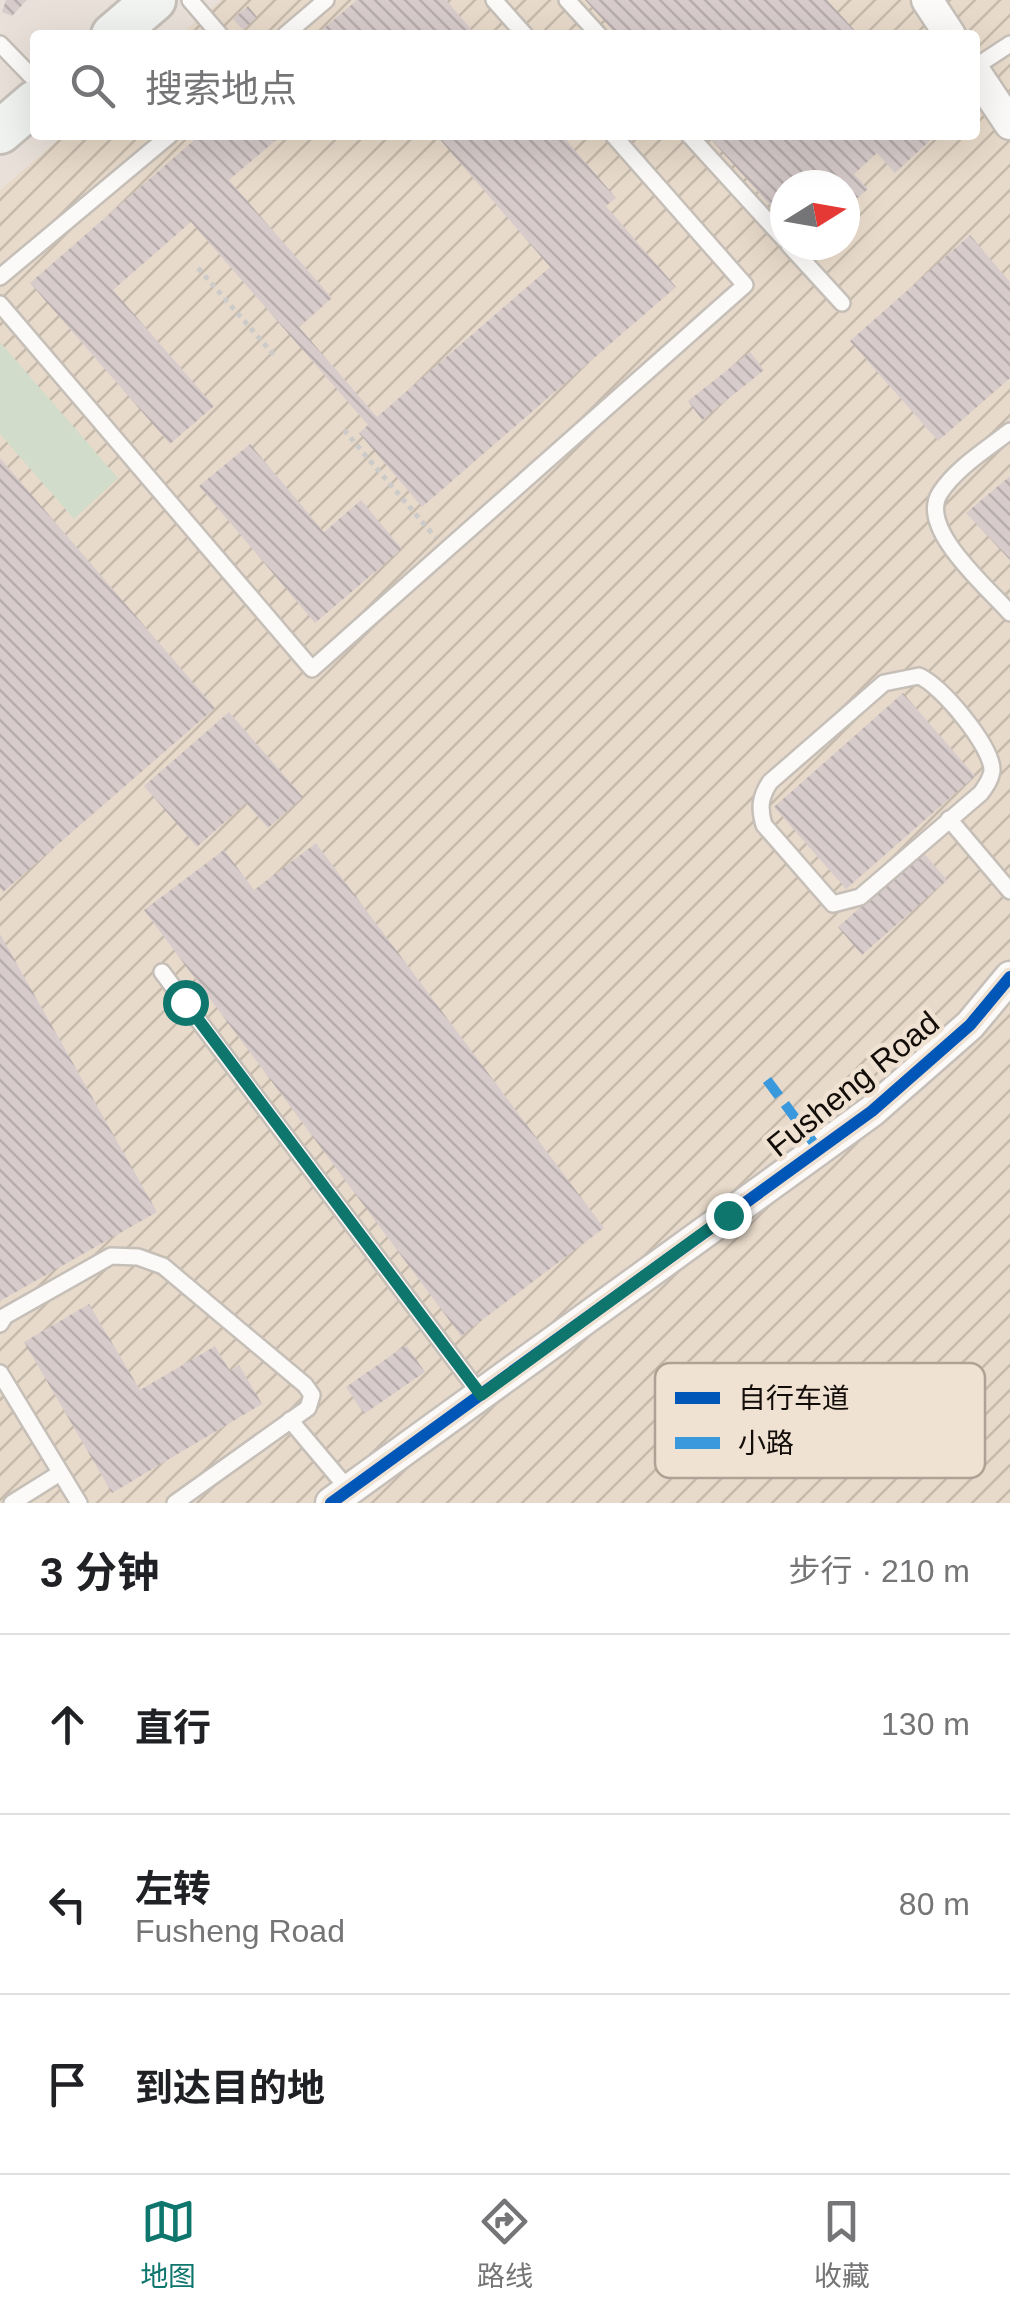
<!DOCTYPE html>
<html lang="zh">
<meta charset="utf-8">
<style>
:root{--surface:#fff;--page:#f6f6f6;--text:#202124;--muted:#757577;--line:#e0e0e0;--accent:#0f766e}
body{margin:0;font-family:Helvetica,"Noto Sans SC",sans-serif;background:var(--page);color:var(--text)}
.compass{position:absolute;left:770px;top:170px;width:90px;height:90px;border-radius:50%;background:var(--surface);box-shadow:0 10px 40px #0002;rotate:79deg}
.stop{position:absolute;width:30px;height:30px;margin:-22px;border:8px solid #0f766e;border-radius:50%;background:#fff}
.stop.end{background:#0f766e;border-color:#fff;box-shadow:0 2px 10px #0008}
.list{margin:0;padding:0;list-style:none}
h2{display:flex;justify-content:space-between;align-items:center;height:130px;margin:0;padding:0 40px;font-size:42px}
h2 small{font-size:32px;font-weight:400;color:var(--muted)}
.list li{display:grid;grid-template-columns:65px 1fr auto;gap:30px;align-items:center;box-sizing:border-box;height:180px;padding:0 40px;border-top:2px solid var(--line)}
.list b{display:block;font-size:38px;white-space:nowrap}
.list p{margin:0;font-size:32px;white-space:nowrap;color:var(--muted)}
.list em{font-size:32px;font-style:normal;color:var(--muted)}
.icon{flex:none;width:55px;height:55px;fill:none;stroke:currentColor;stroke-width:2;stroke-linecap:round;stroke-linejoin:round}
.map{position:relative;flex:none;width:1010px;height:1503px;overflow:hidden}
.search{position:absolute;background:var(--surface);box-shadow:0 10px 40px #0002;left:30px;right:30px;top:30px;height:110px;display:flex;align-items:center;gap:25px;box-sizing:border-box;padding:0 35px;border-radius:10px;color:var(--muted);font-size:38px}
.sheet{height:670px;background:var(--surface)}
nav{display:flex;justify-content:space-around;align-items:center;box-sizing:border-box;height:140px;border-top:2px solid var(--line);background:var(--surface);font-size:28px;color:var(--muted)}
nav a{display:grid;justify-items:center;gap:5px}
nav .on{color:var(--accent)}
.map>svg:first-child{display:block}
</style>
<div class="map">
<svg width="1010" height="1503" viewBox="0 0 1010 1503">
<defs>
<pattern id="industrial-furrows" width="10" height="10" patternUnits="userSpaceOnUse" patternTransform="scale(2.5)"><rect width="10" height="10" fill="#e8daca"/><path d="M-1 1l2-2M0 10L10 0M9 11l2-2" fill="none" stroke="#c6baac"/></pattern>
<pattern id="building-back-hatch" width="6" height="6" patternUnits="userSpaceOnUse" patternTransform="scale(2.5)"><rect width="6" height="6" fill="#d7cbcb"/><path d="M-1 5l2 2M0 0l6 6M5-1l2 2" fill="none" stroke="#b8adad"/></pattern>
</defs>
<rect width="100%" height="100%" fill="#e9e1d9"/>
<path fill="url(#industrial-furrows)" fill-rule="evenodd" d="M221,0H1010V1503H0V190L64,135H975V35H180ZM785,185H845V245H785Z"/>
<path fill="#d1dcca" d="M0,342L118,478L74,519L0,434Z"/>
<g fill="url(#building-back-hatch)">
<path d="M6,0H27L12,16L2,12Z"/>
<path d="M357,0H446L476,35H316Z"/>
<path d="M585,0H827L859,35H617Z"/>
<path d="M248,6L257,17L243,30L233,19Z"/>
<path d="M200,135H282L229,180L332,298L299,327L377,417L550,267L436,135H562L616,198L606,206L676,287L422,507L359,433L368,425L191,222L113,290L214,406L170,444L30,283Z"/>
<path d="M707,135H936L895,173L877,153L854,174L868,189L845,209V185H785V222Z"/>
<path d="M970,235L1010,282V378L938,441L850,341Z"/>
<path d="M750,352L764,370L702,420L688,401Z"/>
<path d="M250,444L324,532L361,500L402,549L315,623L199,486Z"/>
<path d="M0,458L215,708L3,892L0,888Z"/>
<path d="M1010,476V560L966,513Z"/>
<path d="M903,693L975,776L846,889L774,807Z"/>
<path d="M229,712L303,797L268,828L246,803L197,847L144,786Z"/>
<path d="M316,843L604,1228L461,1336L144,910L224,850L254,890Z"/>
<path d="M923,852L947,880L862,955L838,927Z"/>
<path d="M0,934L157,1212L0,1301Z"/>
<path d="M89,1304L140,1390L215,1346L230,1371L239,1365L262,1404L112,1493L24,1342Z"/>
<path d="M406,1345L425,1372L364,1414L346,1387Z"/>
</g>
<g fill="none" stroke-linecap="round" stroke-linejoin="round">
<g stroke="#c5bfb8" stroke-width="20">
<g id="lane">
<path d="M190,0L220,35"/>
<path d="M494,0L525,35"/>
<path d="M567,0L599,35"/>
<path d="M285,35L326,0"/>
<path d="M0,44L35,80"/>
<path d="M975,67L1010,44"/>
<path d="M689,135L785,240"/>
<path d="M789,245L842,303"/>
<path d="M0,277L170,135"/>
<path d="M0,304L312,669L745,285L613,135"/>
<path d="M1010,431C987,449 956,468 940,493C917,528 988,588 1010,613"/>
<path d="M919,676C940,684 993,747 992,771C991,779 986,786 981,793L860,897L833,904L764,825C759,808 760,797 770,782L884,683Z"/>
<path d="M949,819L1010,891"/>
<path d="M162,972L481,1395"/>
<path d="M0,1324L5,1316L111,1256L138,1257L163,1266L305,1385L312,1395L308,1408L175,1503"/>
<path d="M0,1373L79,1503"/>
<path d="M290,1420L349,1490"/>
<path d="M12,1503L60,1473"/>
</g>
</g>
<g stroke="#c5bfb8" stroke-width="35">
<g id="street">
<path d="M927,0L950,35"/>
<path d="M975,72L1010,124"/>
<path d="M331,1503L872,1111L970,1025L1010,977"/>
</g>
</g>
<g stroke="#c5bfb8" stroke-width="48">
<g id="secondary">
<path d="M113,35L154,0"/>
<path d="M0,132L35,102"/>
</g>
</g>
<g stroke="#cdcbc9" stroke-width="5" stroke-dasharray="5 5" stroke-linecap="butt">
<path d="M198,268L274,355"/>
<path d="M344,430L436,538"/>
</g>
<use href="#lane" stroke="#fcfaf9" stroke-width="15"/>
<use href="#street" stroke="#fcfaf9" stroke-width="30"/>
<use href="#secondary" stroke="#f1f3f1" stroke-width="42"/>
<path stroke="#3a99dd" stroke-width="10" stroke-dasharray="20 10" stroke-linecap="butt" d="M767,1080L819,1150"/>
<g stroke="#f0e2d2" stroke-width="19">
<path id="cycleway" d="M331,1503L872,1111L970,1025L1010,977"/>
</g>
<use href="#cycleway" stroke="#0057b8" stroke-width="12"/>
</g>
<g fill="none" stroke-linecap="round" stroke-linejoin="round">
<path stroke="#0f766e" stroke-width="12" d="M185,1002L481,1395L728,1215"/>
</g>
<g text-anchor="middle" stroke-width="9" stroke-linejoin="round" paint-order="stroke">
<g font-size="32" fill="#120d08" stroke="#f0e2d2">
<text transform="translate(853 1084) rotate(-39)" y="11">Fusheng Road</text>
</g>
</g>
<rect x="655" y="1363" width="330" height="115" rx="15" fill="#f0e2d2" stroke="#ada295" stroke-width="2.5"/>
<rect x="675" y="1392" width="45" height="12" fill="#0057b8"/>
<rect x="675" y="1437" width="45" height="12" fill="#3a99dd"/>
<g font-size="28" fill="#120d08">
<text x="738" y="1408">自行车道</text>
<text x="738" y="1453">小路</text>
</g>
</svg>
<svg class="compass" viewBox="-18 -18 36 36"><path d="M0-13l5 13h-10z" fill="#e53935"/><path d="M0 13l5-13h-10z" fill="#757577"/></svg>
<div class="stop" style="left:185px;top:1002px"></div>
<div class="stop end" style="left:728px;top:1215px"></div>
<div class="search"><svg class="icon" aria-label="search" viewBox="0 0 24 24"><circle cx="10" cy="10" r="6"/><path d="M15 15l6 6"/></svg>搜索地点</div>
</div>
<section class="sheet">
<h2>3 分钟<small>步行 · 210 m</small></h2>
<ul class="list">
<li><svg class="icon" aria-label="ahead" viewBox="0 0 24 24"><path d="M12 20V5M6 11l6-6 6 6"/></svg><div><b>直行</b></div><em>130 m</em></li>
<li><svg class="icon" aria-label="left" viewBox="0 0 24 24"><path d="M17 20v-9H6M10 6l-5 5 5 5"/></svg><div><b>左转</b><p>Fusheng Road</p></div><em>80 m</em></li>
<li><svg class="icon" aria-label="arrive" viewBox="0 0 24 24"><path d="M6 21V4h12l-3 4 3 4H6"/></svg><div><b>到达目的地</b></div></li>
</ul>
</section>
<nav>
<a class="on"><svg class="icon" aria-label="map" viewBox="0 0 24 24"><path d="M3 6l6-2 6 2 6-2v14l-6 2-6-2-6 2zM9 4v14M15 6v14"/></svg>地图</a>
<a><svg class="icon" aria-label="directions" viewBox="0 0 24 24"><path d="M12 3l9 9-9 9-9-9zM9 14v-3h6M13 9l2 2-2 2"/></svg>路线</a>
<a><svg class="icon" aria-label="saved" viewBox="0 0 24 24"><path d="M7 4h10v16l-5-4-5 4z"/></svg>收藏</a>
</nav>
